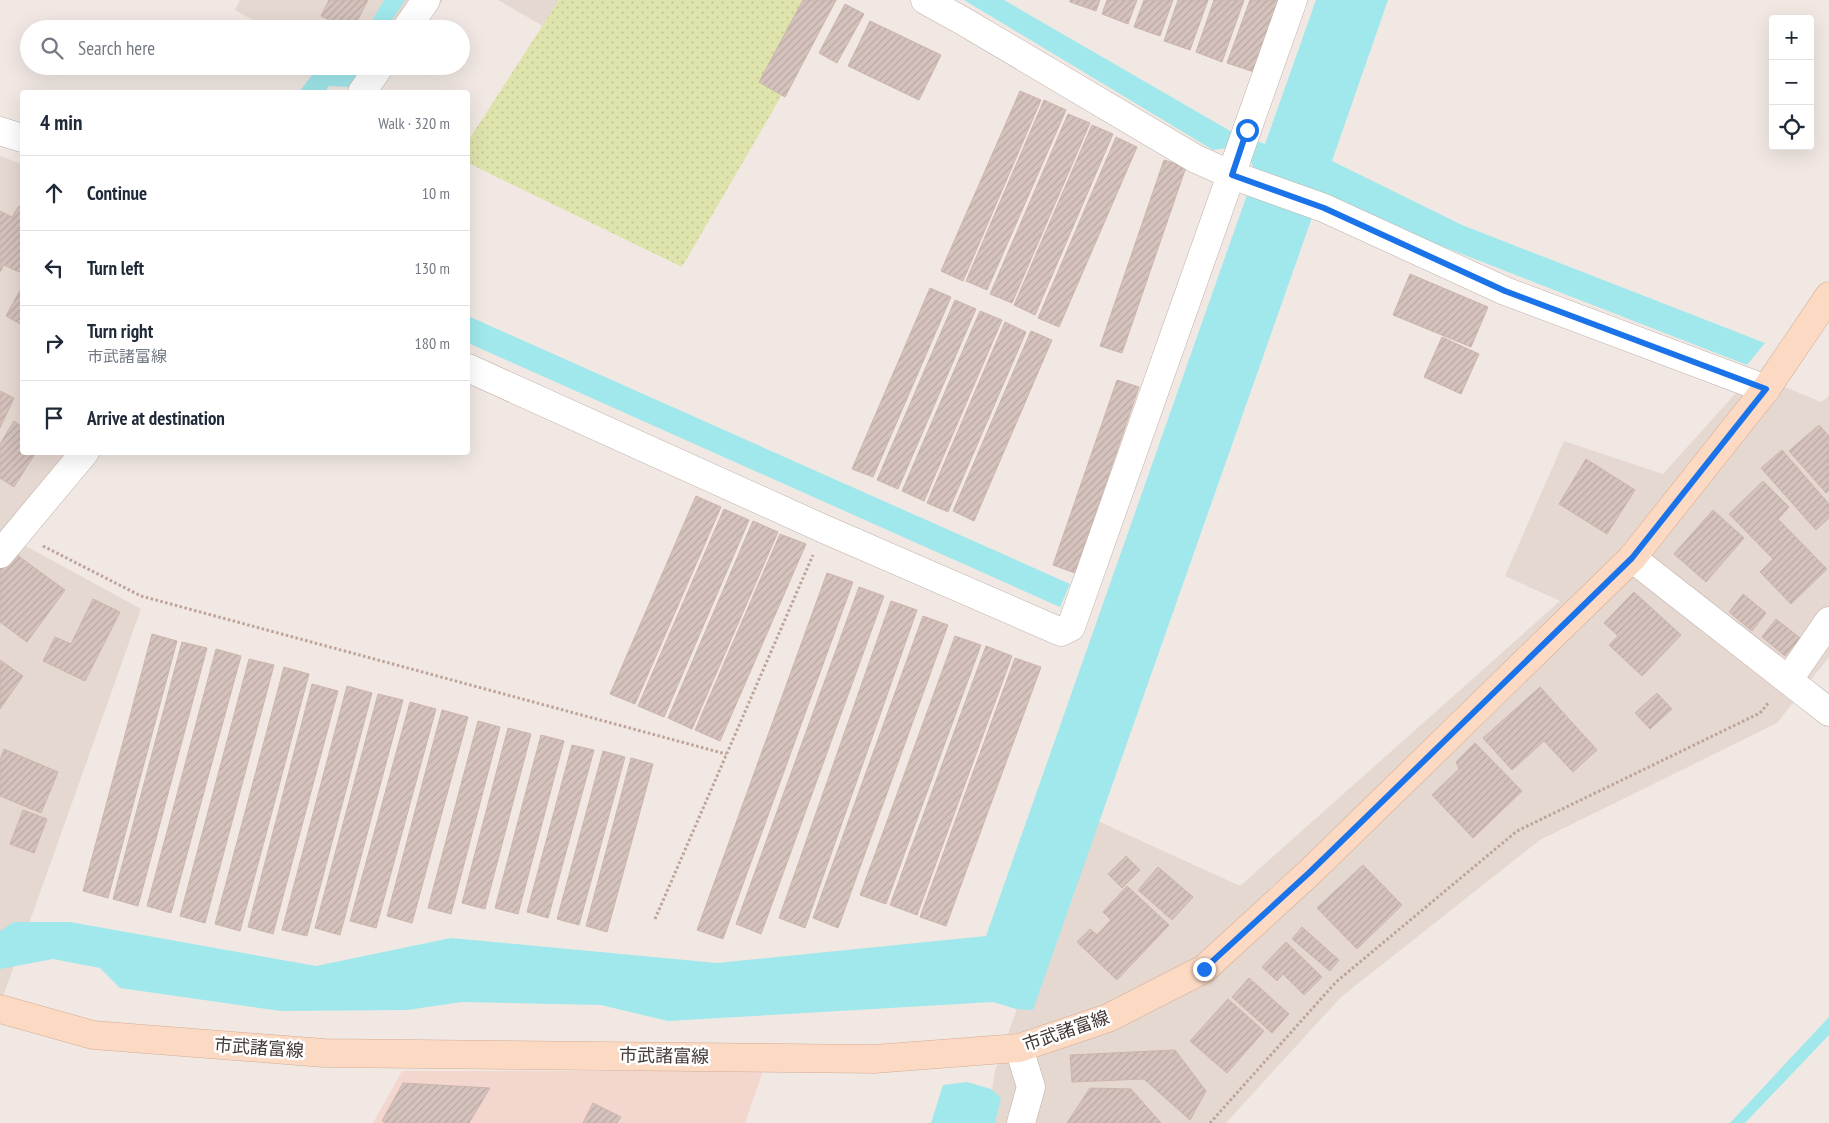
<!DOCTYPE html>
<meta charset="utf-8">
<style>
:root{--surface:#fff;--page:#f6f6f7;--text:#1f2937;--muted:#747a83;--line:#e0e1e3}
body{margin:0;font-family:"PT Sans Narrow","Noto Sans JP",sans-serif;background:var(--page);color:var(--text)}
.controls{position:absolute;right:15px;top:15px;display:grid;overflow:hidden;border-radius:5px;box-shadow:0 5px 20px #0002}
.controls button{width:45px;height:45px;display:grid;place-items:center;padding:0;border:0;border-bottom:1px solid var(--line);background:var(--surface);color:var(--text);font:25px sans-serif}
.stop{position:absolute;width:15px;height:15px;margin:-11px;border:4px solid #1a73e8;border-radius:50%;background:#fff}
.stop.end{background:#1a73e8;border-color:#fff;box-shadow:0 1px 5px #0008}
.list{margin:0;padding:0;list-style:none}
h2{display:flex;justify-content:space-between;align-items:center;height:65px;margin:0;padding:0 20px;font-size:21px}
h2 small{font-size:16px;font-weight:400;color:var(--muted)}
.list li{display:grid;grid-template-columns:32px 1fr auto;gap:15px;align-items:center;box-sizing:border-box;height:75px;padding:0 20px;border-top:1px solid var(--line)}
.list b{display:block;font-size:19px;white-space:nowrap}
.list p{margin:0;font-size:16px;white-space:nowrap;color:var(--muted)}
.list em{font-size:16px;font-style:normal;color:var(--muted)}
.icon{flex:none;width:28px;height:28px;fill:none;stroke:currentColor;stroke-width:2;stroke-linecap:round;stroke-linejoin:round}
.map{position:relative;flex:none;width:1829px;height:1123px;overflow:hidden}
.search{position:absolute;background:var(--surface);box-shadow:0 5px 20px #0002;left:20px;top:20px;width:450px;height:55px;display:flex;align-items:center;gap:12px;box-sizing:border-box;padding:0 18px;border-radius:28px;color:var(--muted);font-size:19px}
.panel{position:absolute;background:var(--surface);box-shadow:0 5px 20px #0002;left:20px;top:90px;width:450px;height:365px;border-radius:5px}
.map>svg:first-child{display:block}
</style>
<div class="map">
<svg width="1829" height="1123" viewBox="0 0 1829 1123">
<defs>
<pattern id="park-dots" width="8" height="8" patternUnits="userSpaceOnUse" patternTransform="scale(1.25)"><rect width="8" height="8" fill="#dfe4ad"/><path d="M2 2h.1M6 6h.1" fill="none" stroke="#c1c495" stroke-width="1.8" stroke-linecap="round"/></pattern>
<pattern id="building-hatch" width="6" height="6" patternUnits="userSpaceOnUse" patternTransform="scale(1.25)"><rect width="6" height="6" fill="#d5c2bc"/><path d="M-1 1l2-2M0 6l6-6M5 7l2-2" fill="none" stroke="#b8a7a2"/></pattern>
</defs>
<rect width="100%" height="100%" fill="#f1e8e3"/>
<g fill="#e5d8d1">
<path d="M240,0H443L423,29H269L235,10Z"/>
<path d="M498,0H559L543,26Z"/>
<path d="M0,156L22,164V452L99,453L24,545L141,609L0,1005Z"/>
<path d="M1753,374L1821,402L1829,396V657L1777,723L1540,840L1341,997L1226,1123H987L995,1071L1085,815L1240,886L1560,601L1505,576L1564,441L1663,474Z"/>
</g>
<path fill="#f3d6ce" d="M402,1071H763L745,1123H373Z"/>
<path fill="url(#park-dots)" d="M559,0H837L682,267L468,163V141Z"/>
<g fill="#a0e8ec">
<path d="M384,0H405L386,29L370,24Z"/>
<path d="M964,0H1004L1232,132L1265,144L1316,0H1388L1332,161L1462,225L1765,343L1747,365L1426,240L1321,192L1033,1010L1016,1009L993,1002L668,1021L601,1005L462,1002L407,1010L281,1011L120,988L100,968L53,959L0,969V931L14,922H70L316,966L451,938L717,963L986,936L1255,172L1249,157L1227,148L1213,150Z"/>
<path d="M319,66H365L348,87L329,86L325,92H299Z"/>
<path d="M468,316L1070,584L1060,607L468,343Z"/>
<path d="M1829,1017V1035L1745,1123H1730Z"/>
<path d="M967,1082L991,1089L1001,1098L995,1123H931L943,1085Z"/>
</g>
<g fill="url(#building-hatch)" stroke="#ccb5ad">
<path d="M329,0H368L353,29H347L321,16Z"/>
<path d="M803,0H836L785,97L759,82Z"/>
<path d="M1070,0H1100L1096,11L1070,2Z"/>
<path d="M1107,0H1137L1128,24L1102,14Z"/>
<path d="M1144,0H1173L1160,36L1134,27Z"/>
<path d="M1178,0H1208L1190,50L1164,41Z"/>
<path d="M1214,0H1244L1222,62L1196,52Z"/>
<path d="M1250,0H1279L1254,72L1227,63Z"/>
<path d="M845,4L864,14L837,63L819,53Z"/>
<path d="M870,21L941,55L919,100L848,66Z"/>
<path d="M1020,91L1041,100L963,281L941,271Z"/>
<path d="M1044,100L1066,110L987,290L966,281Z"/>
<path d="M1068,114L1090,123L1012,303L990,294Z"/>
<path d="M1092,125L1113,134L1035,315L1014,305Z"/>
<path d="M1116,137L1137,147L1059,327L1038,318Z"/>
<path d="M1164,160L1186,167L1122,353L1100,346Z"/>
<path d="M19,206L22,208V265L19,272L4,265L0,272V211L12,217Z"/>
<path d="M1410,274L1488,307L1471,347L1393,315Z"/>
<path d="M22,287V325L6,316Z"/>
<path d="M930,288L951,297L873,477L852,469Z"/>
<path d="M955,300L976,309L898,489L877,480Z"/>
<path d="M980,311L1002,320L924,501L902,491Z"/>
<path d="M1005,322L1026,332L948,512L927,503Z"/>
<path d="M1031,331L1052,340L974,521L953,511Z"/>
<path d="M1442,337L1479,354L1461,394L1424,377Z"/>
<path d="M1117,380L1139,387L1075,573L1053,565Z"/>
<path d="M0,391L14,398L0,428Z"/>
<path d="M14,421L22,427V452H36L14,487L0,478V444Z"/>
<path d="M1819,425L1829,436V490L1826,493L1789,451Z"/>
<path d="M1782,450L1829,504V518L1816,530L1761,468Z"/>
<path d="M1586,459L1635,490L1607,534L1559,504Z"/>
<path d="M1763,481L1789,507L1778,519L1827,569L1791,604L1760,572L1773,559L1729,514Z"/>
<path d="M696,496L721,507L635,704L610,694Z"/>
<path d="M724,509L749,520L664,717L638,706Z"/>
<path d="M1713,510L1744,538L1706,582L1674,554Z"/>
<path d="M753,521L778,532L692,729L668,718Z"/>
<path d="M780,534L806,544L720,741L695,730Z"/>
<path d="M10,550L65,590L27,642L0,622V564Z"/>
<path d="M827,573L853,582L723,939L697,930Z"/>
<path d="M859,587L884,596L761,934L736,924Z"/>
<path d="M1634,592L1681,635L1642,676L1609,645L1618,636L1604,623Z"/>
<path d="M1743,594L1766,613L1752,631L1729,612Z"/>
<path d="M93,599L120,612L85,681L43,661L55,637L71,644Z"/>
<path d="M891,601L917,610L805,928L779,918Z"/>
<path d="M923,616L948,625L838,928L813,918Z"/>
<path d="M1776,619L1800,638L1785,656L1762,637Z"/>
<path d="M152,634L177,641L108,898L83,891Z"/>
<path d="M955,636L981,645L886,904L860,895Z"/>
<path d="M182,642L207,648L138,906L113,899Z"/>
<path d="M986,646L1012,656L917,915L890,905Z"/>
<path d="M216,649L241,656L171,913L147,906Z"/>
<path d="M1015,658L1041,667L946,926L920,917Z"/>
<path d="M249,659L274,665L205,923L180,916Z"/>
<path d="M0,660L23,676L0,709Z"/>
<path d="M284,667L309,674L240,931L215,924Z"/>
<path d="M312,684L338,691L273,934L248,927Z"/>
<path d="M347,686L372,693L307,936L282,930Z"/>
<path d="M1540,687L1597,750L1573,772L1544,741L1512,770L1483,738Z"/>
<path d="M1657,693L1672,709L1650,729L1635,713Z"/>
<path d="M378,694L403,700L340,935L315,928Z"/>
<path d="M410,702L436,709L376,928L350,921Z"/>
<path d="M442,710L468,717L412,923L387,916Z"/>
<path d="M478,721L500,727L451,914L428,908Z"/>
<path d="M508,728L531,734L485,909L462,903Z"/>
<path d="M541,735L564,741L518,914L495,908Z"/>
<path d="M1475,743L1522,791L1473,838L1432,795L1459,769L1456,762Z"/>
<path d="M572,745L594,750L548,918L527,912Z"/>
<path d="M4,749L58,772L41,813L0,796V760Z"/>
<path d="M603,751L625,757L579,925L557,919Z"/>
<path d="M631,758L653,764L607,932L586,926Z"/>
<path d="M23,810L47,819L34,853L10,844Z"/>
<path d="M1126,856L1140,870L1122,888L1108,874Z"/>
<path d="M1363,865L1402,905L1357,949L1317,908Z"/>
<path d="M1158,867L1193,897L1172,920L1138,890Z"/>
<path d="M1127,886L1169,925L1117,980L1077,942L1090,929L1097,935L1111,920L1103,912Z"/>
<path d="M1302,927L1339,960L1330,971L1292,939Z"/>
<path d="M1286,942L1322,977L1304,995L1283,974L1277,981L1262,967Z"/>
<path d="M1249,978L1289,1014L1272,1033L1232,997Z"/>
<path d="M1228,999L1264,1031L1227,1073L1190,1041Z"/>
<path d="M1175,1050L1206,1091L1190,1120L1144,1079L1072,1082L1070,1055Z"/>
<path d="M403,1083L490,1088L469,1123H386L382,1121Z"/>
<path d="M1090,1088L1131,1089L1161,1123H1067Z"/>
<path d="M593,1103L621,1117L617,1123H583Z"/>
</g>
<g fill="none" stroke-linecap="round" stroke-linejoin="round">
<g stroke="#bfb0a9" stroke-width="29">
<g id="street">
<path d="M925,0L963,21L1196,159L1232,175L1324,208L1505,291L1766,389"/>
<path d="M406,29L426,0"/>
<path d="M362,92L380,66"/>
<path d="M0,131L22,138"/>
<path d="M468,368L824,529L1061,632L1071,627L1293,0"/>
<path d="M0,554L85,452"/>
<path d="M1632,558L1829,712"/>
<path d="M1789,679L1829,621"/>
<path d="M1019,1048L1031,1087L1021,1123"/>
</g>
</g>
<g stroke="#d2ad96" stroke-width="29">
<path id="secondary" d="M0,1009L93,1035L324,1053L874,1059L1019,1048L1108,1018L1204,969L1311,871L1632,558L1766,389L1829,296"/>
</g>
<g stroke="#bda398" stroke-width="3" stroke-dasharray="2.5 2.5" stroke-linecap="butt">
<path d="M43,546L141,596L726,754"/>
<path d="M655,919L813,555"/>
<path d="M1210,1123L1336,982L1517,831L1760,713L1769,702"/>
</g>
<use href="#street" stroke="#fff" stroke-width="28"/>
<use href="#secondary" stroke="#fcd9c2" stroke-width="28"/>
</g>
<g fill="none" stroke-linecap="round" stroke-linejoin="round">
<path stroke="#1a73e8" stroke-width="6" d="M1204,969L1311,871L1632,558L1766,389L1505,291L1324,208L1232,175L1247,130"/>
</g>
<g text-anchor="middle" stroke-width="5" stroke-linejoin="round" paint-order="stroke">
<g font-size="18" fill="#423734" stroke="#fff">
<text transform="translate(1066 1031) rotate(-19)" y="6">市武諸富線</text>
<text transform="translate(259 1048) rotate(4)" y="6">市武諸富線</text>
<text transform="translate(664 1056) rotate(1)" y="6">市武諸富線</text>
</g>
</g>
</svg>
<div class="controls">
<button>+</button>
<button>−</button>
<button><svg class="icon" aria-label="locate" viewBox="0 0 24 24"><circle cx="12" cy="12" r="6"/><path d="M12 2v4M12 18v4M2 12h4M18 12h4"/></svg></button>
</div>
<div class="stop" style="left:1247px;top:130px"></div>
<div class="stop end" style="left:1204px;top:969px"></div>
<div class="search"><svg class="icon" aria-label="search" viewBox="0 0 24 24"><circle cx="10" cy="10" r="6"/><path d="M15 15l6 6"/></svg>Search here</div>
<section class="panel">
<h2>4 min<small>Walk · 320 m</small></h2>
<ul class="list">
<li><svg class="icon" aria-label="ahead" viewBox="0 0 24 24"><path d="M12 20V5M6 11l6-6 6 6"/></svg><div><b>Continue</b></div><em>10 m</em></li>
<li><svg class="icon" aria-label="left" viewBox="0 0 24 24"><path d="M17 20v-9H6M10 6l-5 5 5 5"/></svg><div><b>Turn left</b></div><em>130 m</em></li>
<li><svg class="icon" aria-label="right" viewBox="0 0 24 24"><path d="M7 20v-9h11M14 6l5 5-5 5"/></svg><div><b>Turn right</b><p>市武諸富線</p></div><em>180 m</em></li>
<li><svg class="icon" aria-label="arrive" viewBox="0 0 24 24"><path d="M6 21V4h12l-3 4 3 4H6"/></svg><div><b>Arrive at destination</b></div></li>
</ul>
</section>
</div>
